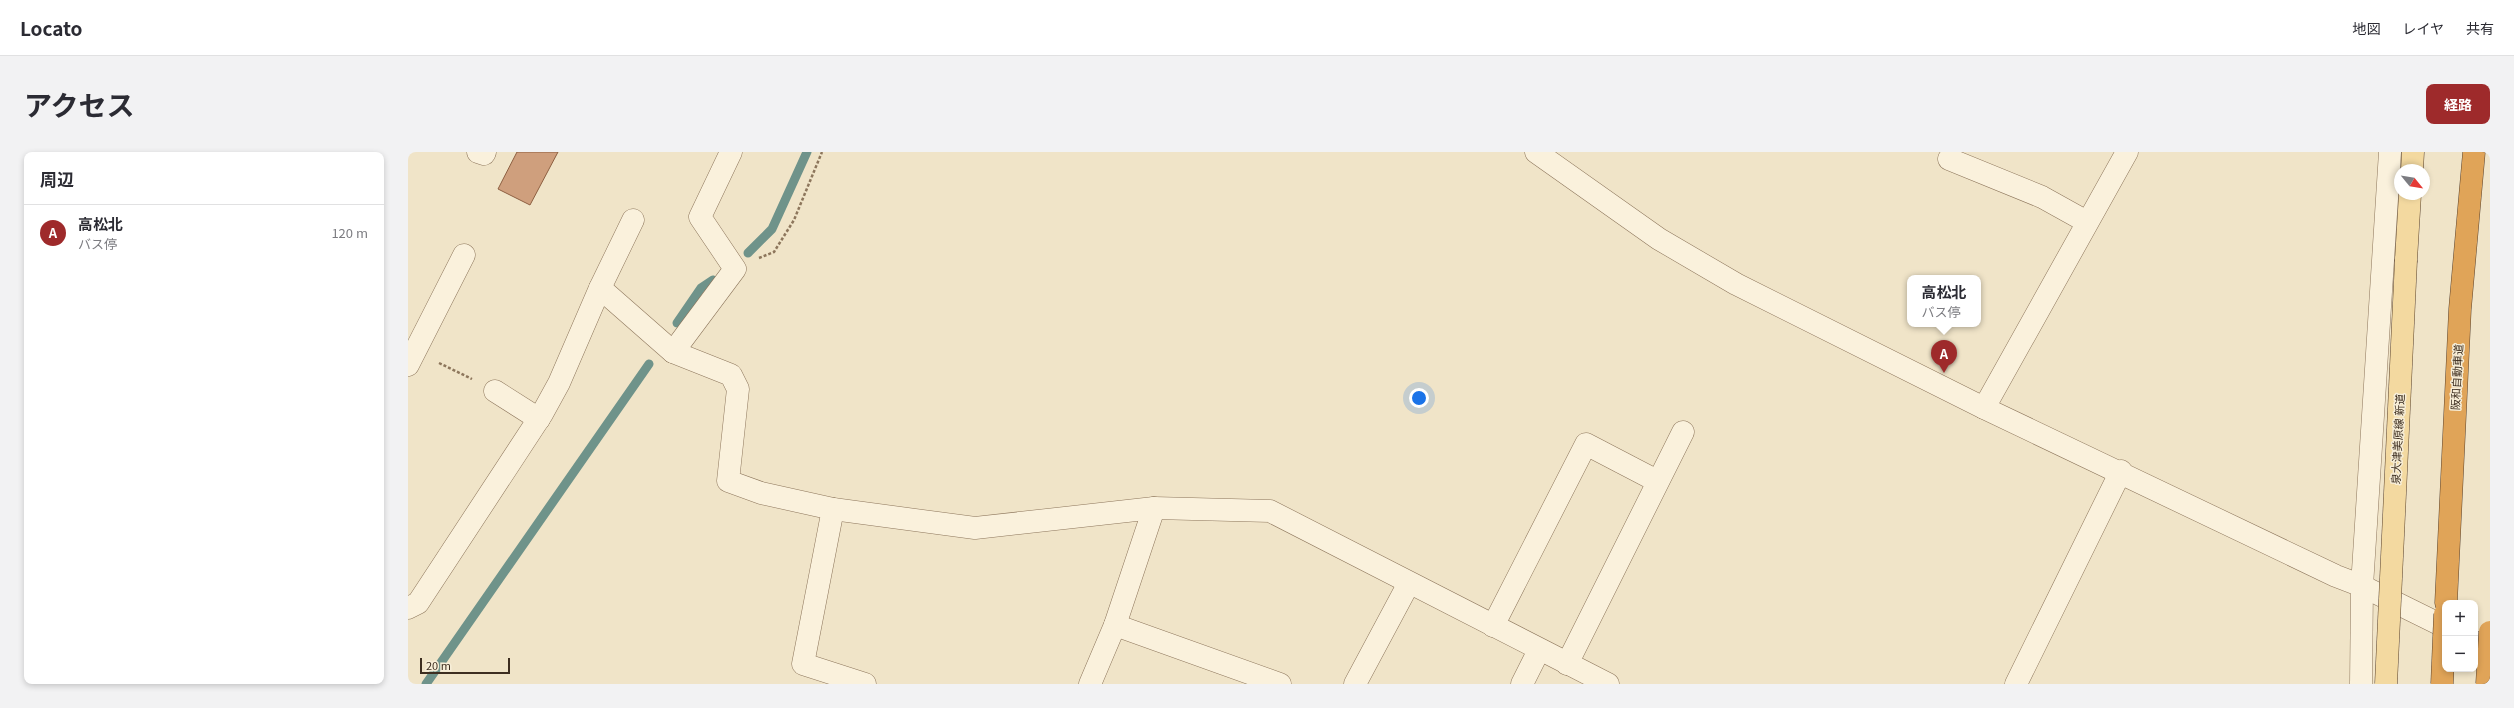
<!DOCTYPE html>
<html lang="ja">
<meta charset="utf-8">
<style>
:root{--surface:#fff;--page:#f2f2f3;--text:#2b2b33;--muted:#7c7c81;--line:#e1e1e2;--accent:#9e2a2b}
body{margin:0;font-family:Georgia,"Noto Sans JP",serif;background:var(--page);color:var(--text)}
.controls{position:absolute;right:12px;bottom:12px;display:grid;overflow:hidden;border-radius:8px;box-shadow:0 2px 6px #0003}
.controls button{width:36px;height:36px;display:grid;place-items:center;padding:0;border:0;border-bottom:1px solid var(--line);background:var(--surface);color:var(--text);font:20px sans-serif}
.compass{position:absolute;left:1986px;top:12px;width:36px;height:36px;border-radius:50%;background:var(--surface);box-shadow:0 2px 6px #0003;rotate:120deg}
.scale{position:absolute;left:12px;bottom:10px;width:90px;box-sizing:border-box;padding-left:4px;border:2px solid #3d2e20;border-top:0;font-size:11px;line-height:14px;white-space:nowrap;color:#3d2e20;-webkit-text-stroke:3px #f7eed8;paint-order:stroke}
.you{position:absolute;left:1011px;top:246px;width:14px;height:14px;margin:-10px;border:3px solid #fff;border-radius:50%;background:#1a73e8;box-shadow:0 0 0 6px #1a73e833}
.badge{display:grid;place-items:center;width:26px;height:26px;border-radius:50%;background:var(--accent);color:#fff;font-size:13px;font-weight:700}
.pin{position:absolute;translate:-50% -33px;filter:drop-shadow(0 1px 2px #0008)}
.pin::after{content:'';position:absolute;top:21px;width:14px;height:12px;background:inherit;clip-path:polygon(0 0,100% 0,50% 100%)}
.popup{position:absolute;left:1499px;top:123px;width:74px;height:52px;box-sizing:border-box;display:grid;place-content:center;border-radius:8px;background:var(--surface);filter:drop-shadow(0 1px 3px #0005);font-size:13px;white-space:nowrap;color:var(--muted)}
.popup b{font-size:15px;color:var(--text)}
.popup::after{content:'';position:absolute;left:50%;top:100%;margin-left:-8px;border:8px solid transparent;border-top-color:var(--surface)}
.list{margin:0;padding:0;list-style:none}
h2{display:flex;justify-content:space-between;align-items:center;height:52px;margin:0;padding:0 16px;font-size:17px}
h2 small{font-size:13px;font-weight:400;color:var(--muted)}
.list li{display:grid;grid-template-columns:26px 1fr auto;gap:12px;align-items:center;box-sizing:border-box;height:56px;padding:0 16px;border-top:1px solid var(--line)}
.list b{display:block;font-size:15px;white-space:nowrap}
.list p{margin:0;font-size:13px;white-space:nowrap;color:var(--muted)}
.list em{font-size:13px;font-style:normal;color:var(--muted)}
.map{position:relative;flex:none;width:2082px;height:532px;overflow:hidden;border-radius:8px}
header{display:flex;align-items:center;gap:24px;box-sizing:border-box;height:56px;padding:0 20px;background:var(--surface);border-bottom:1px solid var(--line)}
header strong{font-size:19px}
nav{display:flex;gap:22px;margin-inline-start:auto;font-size:14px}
.intro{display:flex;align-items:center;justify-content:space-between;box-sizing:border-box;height:96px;padding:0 24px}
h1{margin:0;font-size:28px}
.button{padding:10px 18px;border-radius:8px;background:var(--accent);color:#fff;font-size:14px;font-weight:700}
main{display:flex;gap:24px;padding:0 24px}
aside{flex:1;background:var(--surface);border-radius:8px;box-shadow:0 2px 6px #0003}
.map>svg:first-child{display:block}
</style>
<header>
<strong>Locato</strong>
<nav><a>地図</a><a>レイヤ</a><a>共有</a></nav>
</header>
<div class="intro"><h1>アクセス</h1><a class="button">経路</a></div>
<main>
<aside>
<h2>周辺<small></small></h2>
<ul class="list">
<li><span class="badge">A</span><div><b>高松北</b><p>バス停</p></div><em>120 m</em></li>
</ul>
</aside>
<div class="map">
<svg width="2082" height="532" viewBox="0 0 2082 532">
<rect width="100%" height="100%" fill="#f0e4c8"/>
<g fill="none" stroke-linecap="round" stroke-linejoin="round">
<g stroke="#6f938a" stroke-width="9">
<path d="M340,101L364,77L399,0"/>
<path d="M269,171L293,136L305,128"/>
<path d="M18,532L241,212"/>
</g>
</g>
<path fill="#cf9f7d" stroke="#8d5f41" d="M109,0H150L122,53L90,37Z"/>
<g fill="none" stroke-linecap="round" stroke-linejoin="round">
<g stroke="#8d765c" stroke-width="23">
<g id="minor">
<path d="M70,0L76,2L77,0"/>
<path d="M1541,7L1634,45L1679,70"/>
<path d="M192,136L265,200L323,223L330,237L320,329L353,341L425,357L567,376L746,356L862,359L1200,532"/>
<path d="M265,200L327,117L292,65L323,0"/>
<path d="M0,213L56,103"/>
<path d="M87,239L131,267"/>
<path d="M1576,256L1719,0"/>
<path d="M425,357L395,512L457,532"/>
<path d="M0,456L10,451L134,262L151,231L192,136L225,68"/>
<path d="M707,473L872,532"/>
<path d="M1085,474L1178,292L1249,329"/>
<path d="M1159,512L1275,280"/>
<path d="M682,532L707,473L746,356"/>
<path d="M947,532L1001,431"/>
<path d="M1114,532L1131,498"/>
<path d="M1608,532L1713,319"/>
<path d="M1953,532L1954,434L1982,0"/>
</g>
</g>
<g stroke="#8d765c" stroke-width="23">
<g id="tertiary">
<path d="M1128,0L1251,87L1328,132L1576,256L1928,424L1954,434L2037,475"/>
<path d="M2067,490L2082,497"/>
</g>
</g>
<g stroke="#5b4430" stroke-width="23">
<g id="primary">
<path d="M2004,18L2005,0"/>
<path d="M1998,108L2002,42"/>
</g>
</g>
<g stroke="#5b4430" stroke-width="23">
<path id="motorway" d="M2038,451L2052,157L2066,0"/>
</g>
<g stroke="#8d765c" stroke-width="2.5" stroke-dasharray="3 2" stroke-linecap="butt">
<path d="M351,106L366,100L386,68L414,0"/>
<path d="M31,211L64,227"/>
</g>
<use href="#minor" stroke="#faf1dc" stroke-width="22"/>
<use href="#tertiary" stroke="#faf1dc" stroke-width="22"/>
<use href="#primary" stroke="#f3d9a0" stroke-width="22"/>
<use href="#motorway" stroke="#e0a458" stroke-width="22"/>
<g stroke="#5b4430" stroke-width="23" stroke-linecap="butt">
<path id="primary-bridge" d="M1978,532L1998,108"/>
</g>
<g stroke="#5b4430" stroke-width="23" stroke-linecap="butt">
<g id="motorway-bridge">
<path d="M2034,532L2037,462"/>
<path d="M2079,532L2082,480"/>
</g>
</g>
<use href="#primary-bridge" stroke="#f3d9a0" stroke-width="22"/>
<use href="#motorway-bridge" stroke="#e0a458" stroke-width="22"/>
</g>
<g text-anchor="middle" stroke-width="3" stroke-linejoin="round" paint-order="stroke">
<g font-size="11" fill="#3d2e20" stroke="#f7eed8">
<text transform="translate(2049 225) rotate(-87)" y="4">阪和自動車道</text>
<text transform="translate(1990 287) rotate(-87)" y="4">泉大津美原線 新道</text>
</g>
</g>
</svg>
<div class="controls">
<button>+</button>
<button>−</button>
</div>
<svg class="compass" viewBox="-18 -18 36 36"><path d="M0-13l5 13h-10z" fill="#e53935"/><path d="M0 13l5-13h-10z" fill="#7c7c81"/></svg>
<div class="scale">20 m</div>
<div class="you"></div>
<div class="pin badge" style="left:1536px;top:221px">A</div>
<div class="popup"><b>高松北</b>バス停</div>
</div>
</main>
